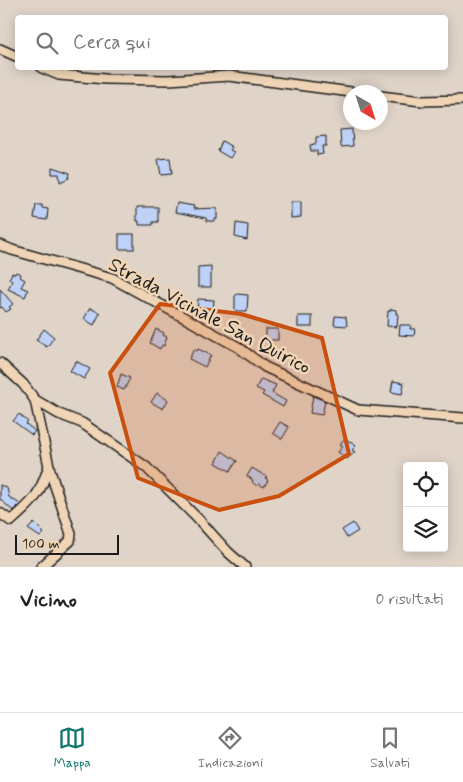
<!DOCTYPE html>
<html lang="it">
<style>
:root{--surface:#fff;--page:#f2f2f2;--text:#222;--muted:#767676;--line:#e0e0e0;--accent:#0f766e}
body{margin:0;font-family:Mynerve,sans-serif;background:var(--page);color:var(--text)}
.controls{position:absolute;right:15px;bottom:15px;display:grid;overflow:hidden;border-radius:5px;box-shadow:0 2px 12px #0003}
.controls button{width:45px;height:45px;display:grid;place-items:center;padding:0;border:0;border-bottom:1px solid var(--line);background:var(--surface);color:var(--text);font:25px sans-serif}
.compass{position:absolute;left:343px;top:85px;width:45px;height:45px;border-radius:50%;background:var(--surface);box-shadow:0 2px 12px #0003;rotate:141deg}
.scale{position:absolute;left:15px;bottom:12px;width:104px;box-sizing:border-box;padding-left:5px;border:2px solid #1c1c1c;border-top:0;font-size:14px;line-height:18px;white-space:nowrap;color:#1c1c1c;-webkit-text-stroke:4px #efd5b6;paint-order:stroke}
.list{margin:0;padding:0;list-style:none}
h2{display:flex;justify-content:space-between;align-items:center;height:65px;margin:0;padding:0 20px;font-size:21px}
h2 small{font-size:16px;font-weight:400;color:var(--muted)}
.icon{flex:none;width:28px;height:28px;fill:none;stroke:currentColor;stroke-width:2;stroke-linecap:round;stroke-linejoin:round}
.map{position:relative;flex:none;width:463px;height:567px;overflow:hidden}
.search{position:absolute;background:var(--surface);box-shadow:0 2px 12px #0003;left:15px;right:15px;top:15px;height:55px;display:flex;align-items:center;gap:12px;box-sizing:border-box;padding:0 18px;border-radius:5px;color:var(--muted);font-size:19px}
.sheet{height:145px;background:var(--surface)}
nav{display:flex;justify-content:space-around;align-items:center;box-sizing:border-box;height:70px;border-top:1px solid var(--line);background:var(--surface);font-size:14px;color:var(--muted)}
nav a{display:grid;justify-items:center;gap:2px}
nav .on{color:var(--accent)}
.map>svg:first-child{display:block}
</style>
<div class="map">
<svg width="463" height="567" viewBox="0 0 463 567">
<rect width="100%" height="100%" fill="#e0d4c9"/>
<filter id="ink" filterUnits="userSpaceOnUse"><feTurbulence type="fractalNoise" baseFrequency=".02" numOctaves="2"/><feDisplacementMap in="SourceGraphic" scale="10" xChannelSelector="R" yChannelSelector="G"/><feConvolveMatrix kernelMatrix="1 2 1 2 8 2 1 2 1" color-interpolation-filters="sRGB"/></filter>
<g filter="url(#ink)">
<g fill="#bed1f6" stroke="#1c1c1c">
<path d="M352,129L353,146L341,147L340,130Z"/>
<path d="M326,136V146H322L323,154L317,155V151H311L310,145L316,144V137Z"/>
<path d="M222,141L232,147L230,150L234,152L230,158L218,151Z"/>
<path d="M170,158L172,174L161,175L158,159Z"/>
<path d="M52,167L70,173L69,178L60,182L59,174H52Z"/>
<path d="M291,202H301V217L291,218Z"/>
<path d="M177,203L194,206L193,209L217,208V219H215V221H207L206,218L175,212Z"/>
<path d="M36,205H42V208L48,209L47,220L34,218Z"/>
<path d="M137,207H158V222H153V225H139V221H137Z"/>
<path d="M236,223L248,225L247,240L235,237Z"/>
<rect x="119" y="234" width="15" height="15"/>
<path d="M211,266V287H198V267Z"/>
<path d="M16,272L21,274L20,277L25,280L21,287L28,290L25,297L8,289L12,281L9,279L12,273L15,274Z"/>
<path d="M0,289L13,304L9,307L11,309L6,312L2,307L0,308Z"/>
<path d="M237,294L248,295L247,311H235V296Z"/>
<path d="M198,299L214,300L213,310H197Z"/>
<path d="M90,308L100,313L94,325L84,319Z"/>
<path d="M391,309L396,310V314H398L397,327L387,326L388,311H390Z"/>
<rect x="298" y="316" width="14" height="11"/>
<path d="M335,316L346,317L347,326L334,325Z"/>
<path d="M400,325H411L410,329H415L414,336L399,335Z"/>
<path d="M44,329L54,337L47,347L36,340Z"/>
<path d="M156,329L164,333L163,335L167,337L164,346L162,345L160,349L150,343Z"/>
<rect x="266" y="329" width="12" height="11"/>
<path d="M194,349L197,351L198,349L211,355L205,367L189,359Z"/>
<path d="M76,361L90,369L84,379L70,371Z"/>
<path d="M121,374L130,378L124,390L117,387Z"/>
<path d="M261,379L276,385L272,393L286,401L283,407L262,395L264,392L256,388Z"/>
<path d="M393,381L404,383L402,394L391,392Z"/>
<path d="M157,393L168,400L163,409L151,402Z"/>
<path d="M313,396L325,401L322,415L310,413Z"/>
<path d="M19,414L28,422L26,424L35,431L32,435L13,421Z"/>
<path d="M280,422L289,427L282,439L273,433Z"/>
<path d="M345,438L356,446L352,450L355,452L347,459L338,452L343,446L340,444Z"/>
<path d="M222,451L237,461L230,471L216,463Z"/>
<path d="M252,468L267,477L265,478L268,480L264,487L259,484L257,486L252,482L253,480L247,476Z"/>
<path d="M0,485L7,488L9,497L20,504L13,511L0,499Z"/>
<path d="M34,523L44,533L40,537L28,529Z"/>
<path d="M353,523L358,531L347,538L342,530Z"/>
</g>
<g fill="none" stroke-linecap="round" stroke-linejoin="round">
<g stroke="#1c1c1c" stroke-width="12">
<g id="minor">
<path d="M0,49L18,57"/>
<path d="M42,68L59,75L105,79L168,80L229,76L351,92"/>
<path d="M380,96L422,101L463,100"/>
<path d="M0,245L12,250L112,278L238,347L265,367L358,410L463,418"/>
<path d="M0,363L23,384L35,400L59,414L82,423L146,467L199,520L228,552L245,567"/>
<path d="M35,400L50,471L71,534L70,541L41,567"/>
<path d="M0,513L11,521C35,500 39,496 49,466"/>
</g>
</g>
<use href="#minor" stroke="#efd5b6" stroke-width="9"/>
</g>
</g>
<path fill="#c9500e" fill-opacity="0.2" stroke="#c9500e" stroke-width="4" stroke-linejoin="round" d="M160,304L241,314L322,338L349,454L279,496L219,510L138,478L110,373Z"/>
<g text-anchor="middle" stroke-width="5" stroke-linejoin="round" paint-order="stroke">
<g font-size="20" fill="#1c1c1c" stroke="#efd5b6">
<text transform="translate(210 315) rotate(28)" y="7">Strada Vicinale San Quirico</text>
</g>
</g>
</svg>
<div class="controls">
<button><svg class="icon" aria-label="locate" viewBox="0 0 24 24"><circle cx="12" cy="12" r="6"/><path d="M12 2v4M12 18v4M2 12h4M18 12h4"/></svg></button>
<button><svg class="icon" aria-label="layers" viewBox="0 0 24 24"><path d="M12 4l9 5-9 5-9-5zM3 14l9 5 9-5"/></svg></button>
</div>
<svg class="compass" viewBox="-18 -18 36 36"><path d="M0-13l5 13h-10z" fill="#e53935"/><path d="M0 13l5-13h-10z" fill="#767676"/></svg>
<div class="scale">100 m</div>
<div class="search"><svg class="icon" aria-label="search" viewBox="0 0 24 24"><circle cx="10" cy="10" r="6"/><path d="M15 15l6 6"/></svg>Cerca qui</div>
</div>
<section class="sheet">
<h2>Vicino<small>0 risultati</small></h2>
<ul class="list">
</ul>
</section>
<nav>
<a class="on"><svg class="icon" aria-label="map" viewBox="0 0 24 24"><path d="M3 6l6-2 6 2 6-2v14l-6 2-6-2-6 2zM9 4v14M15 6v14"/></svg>Mappa</a>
<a><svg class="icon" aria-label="directions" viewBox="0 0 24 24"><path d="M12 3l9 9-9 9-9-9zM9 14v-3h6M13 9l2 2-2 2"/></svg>Indicazioni</a>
<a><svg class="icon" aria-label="saved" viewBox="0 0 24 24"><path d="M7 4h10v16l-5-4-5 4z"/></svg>Salvati</a>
</nav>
